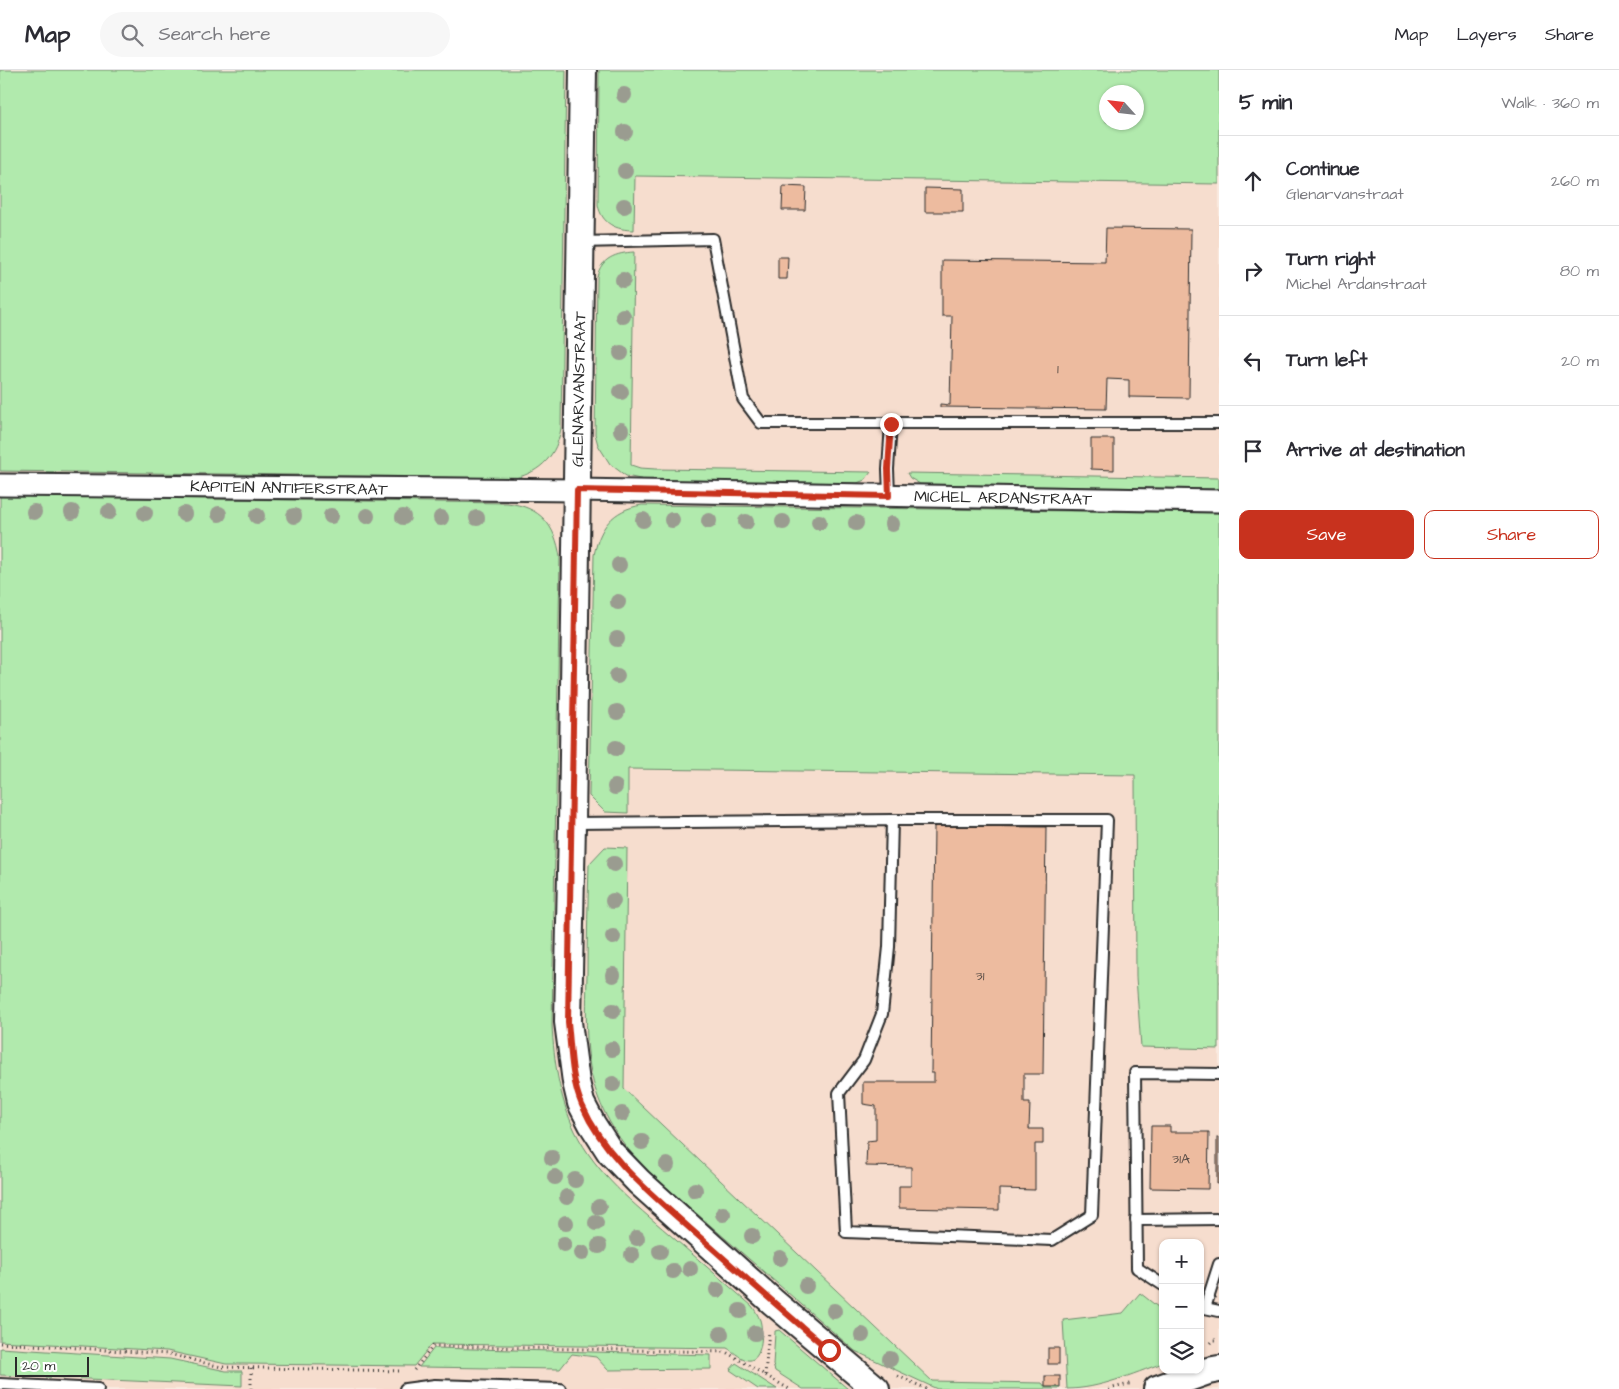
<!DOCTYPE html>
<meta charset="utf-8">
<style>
:root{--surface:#fff;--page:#f7f7f7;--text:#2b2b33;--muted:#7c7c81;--line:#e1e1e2;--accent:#c8321e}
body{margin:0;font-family:"Architects Daughter",sans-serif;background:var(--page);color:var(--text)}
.controls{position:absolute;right:15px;bottom:15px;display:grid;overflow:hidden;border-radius:10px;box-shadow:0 1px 4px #0004}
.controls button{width:45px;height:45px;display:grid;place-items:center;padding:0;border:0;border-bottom:1px solid var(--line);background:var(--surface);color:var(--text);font:25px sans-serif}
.compass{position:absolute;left:1099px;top:15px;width:45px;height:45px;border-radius:50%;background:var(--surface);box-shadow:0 1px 4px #0004;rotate:297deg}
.scale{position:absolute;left:15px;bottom:12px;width:74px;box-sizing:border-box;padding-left:5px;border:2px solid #2b2b2b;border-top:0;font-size:14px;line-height:18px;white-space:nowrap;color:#2b2b2b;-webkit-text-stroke:4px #fff;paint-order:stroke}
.stop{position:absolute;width:15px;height:15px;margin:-11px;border:4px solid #c8321e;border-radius:50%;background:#fff}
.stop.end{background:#c8321e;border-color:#fff;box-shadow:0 1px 5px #0008}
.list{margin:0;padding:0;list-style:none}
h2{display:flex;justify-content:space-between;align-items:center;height:65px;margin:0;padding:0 20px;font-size:21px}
h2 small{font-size:16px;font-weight:400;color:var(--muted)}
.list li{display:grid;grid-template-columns:32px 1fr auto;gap:15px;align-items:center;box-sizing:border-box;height:90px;padding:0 20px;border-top:1px solid var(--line)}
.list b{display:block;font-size:19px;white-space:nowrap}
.list p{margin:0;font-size:16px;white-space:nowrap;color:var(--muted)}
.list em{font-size:16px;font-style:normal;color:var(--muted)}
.actions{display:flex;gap:10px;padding:15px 20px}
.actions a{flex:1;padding:11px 0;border:1px solid var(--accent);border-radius:10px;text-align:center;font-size:18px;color:var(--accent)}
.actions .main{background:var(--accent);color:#fff}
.icon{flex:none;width:28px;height:28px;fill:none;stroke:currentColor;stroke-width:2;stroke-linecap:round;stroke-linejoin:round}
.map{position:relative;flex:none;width:1219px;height:1319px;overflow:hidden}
header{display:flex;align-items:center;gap:30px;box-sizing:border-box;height:70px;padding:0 25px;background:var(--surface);border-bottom:1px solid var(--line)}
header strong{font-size:24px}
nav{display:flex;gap:28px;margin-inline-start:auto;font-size:18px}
.search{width:350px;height:45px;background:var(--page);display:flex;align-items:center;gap:12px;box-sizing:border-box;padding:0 18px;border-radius:28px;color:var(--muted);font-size:19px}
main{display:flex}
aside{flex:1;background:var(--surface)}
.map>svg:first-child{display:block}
</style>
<header>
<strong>Map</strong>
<div class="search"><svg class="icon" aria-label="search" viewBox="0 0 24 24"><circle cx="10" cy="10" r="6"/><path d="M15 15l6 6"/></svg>Search here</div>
<nav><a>Map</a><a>Layers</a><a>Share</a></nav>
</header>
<main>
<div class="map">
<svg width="1219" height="1319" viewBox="0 0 1219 1319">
<rect width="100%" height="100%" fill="#faebe2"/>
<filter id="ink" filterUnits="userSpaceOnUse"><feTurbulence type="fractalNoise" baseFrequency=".02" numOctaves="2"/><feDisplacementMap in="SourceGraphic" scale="10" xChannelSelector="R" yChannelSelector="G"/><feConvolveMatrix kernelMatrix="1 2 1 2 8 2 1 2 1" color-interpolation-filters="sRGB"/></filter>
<g filter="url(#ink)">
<path fill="#f6ddce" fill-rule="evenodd" d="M0,0H1219V1319H0ZM1106,22H1136V52H1106ZM1163,1173H1200V1300H1163Z"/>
<g fill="#b1eaad" stroke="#6e8a6c" fill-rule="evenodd">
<path d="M0,0H566L561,358C557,385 541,402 515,408L0,401Z"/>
<path d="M599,0H1219V114L635,106L634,160C616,160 602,154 598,135ZM1106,22H1136V52H1106Z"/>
<path d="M634,182L631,395L640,398L656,399L871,402L865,410L857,413L645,410L626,406L610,394L598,375L595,364L597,207C601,188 616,183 634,182Z"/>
<path d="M907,403L1219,408V419L920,414L910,408Z"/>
<path d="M0,426L507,433C541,437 555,455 560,487L552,955C554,992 559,1027 575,1061C596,1104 634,1134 669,1164C697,1188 724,1212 752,1236C755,1240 758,1245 760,1250C763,1259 763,1287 751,1290C744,1292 733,1281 727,1278L432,1274L414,1296L243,1294H226L167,1281L0,1271Z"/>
<path d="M642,435L1219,443V979L1141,977L1136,907L1135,705L628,699V743L605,742L589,726L594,485C600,457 612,440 642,435Z"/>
<path d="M605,777L627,778L624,1019L932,1311L1042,1313L1045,1317H1060L1059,1319H937L855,1281L643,1097C584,1031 585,988 587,905C587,868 588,831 589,794Z"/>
<path d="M1140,1223L1163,1241V1293C1132,1304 1099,1319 1067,1319L1063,1250L1123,1243Z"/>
<path d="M779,1260L848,1319H803L775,1301L773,1295L775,1263V1261Z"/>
<path d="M0,1278L170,1289L226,1301H242V1316L0,1305Z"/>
<path d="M434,1278L711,1285V1299L608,1300L596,1287L572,1284L560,1299L419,1297Z"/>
<path d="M736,1293L777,1319H758L730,1300Z"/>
</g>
<g fill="#edbb9f" stroke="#2b2b2b">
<path d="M783,116L806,117L805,140H782Z"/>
<path d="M925,118L963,119V142H925Z"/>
<path d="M1106,158L1191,159L1189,328L1129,327V310L1107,309L1106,339L940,337V334L950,335L952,246H942V190L1105,192Z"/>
<path d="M778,187H788L787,209H778Z"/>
<path d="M1091,369H1114V400L1091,399Z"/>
<path d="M934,756L1046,757L1043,1004H1024V1033H1030L1029,1059H1043V1074H1035V1120L999,1119V1140L899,1138V1116H911V1097L866,1096L867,1071L876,1070V1036L863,1034V1012H934V1003H931Z"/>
<path d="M1151,1056H1170V1062H1209L1208,1119L1150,1118Z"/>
<rect x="1217" y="1068" width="2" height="46"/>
<rect x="1048" y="1278" width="11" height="16"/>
<rect x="1045" y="1306" width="15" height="11"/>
</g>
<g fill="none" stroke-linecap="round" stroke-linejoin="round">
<g stroke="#2b2b2b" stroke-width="14">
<g id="service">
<path d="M580,172L713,169L743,329L761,353H1219"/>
<path d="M889,425L888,399L891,354"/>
<path d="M573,753L892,750H1107L1092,1145L1052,1170L846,1162L839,1023L864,990L882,944L889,877L892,750"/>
<path d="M1136,1150L1219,1149"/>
<path d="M1163,1215L1137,1198L1135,1003L1219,1004"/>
<path d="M1200,1237L1219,1241"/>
<path d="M1205,1238L1219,1194"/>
<path d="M0,1314L98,1319"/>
<path d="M405,1319L435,1315L560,1319"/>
</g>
</g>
<g stroke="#2b2b2b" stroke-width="25">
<path id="minor" d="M0,415L577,420L1219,431"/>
</g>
<g stroke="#2b2b2b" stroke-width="30">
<g id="tertiary">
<path d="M583,0L572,753L568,952L576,1012L581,1033L592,1054L610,1082L639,1112L773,1232L876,1319"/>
<path d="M1157,1319L1208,1301L1219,1299"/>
</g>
</g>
<g stroke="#2b2b2b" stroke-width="3" stroke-dasharray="1 4" stroke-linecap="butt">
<path d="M0,1273L169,1284L221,1297L400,1301"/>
<path d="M1211,1273L1214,1270H1219"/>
<path d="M414,1300L433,1276L726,1282L789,1319"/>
<path d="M765,1305L769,1261"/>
<path d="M898,1306L927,1319"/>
<path d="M251,1319V1298"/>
<path d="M1109,1319L1133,1313"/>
</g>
<use href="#service" stroke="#fff" stroke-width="10"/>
<use href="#minor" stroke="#fff" stroke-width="21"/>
<use href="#tertiary" stroke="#fff" stroke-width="26"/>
</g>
<g fill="#9a9c90">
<circle cx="624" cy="25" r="8"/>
<circle cx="625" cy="62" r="8"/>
<circle cx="625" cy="101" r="8"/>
<circle cx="624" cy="136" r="8"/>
<circle cx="623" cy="210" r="8"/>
<circle cx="623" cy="246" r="8"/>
<circle cx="621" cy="283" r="8"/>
<circle cx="621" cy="322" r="8"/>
<circle cx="621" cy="360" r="8"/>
<circle cx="34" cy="442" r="8"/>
<circle cx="72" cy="442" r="8"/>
<circle cx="109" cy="442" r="8"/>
<circle cx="145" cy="443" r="8"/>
<circle cx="184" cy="444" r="8"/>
<circle cx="219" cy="444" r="8"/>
<circle cx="257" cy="446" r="8"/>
<circle cx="294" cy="446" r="8"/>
<circle cx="331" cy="446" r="8"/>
<circle cx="367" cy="446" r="8"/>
<circle cx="403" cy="447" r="8"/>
<circle cx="441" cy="448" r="8"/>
<circle cx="477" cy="448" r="8"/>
<circle cx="643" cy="450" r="8"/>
<circle cx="672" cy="450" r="8"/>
<circle cx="709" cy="451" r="8"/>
<circle cx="746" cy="452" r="8"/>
<circle cx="783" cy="452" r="8"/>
<circle cx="819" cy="452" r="8"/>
<circle cx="856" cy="453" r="8"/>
<circle cx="892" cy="454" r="8"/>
<circle cx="619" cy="495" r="8"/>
<circle cx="618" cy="532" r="8"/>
<circle cx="617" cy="569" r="8"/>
<circle cx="617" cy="606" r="8"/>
<circle cx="617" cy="642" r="8"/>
<circle cx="616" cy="678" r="8"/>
<circle cx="615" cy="717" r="8"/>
<circle cx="614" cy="794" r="8"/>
<circle cx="613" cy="831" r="8"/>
<circle cx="613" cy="867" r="8"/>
<circle cx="613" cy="905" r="8"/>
<circle cx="613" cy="941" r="8"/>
<circle cx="612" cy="979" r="8"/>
<circle cx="613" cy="1014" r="8"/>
<circle cx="622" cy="1044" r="8"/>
<circle cx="642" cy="1072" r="8"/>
<circle cx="552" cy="1088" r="8"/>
<circle cx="667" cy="1095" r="8"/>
<circle cx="555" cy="1107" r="8"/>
<circle cx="575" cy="1110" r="8"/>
<circle cx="695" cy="1120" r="8"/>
<circle cx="567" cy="1127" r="8"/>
<circle cx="599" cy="1137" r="8"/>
<circle cx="723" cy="1144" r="8"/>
<circle cx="566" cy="1153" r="8"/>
<circle cx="596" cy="1153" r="8"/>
<circle cx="752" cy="1166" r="8"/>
<circle cx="637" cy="1168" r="8"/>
<circle cx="564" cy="1174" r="8"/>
<circle cx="599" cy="1176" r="8"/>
<circle cx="660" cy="1181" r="8"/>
<circle cx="582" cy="1183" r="8"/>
<circle cx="632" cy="1185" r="8"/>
<circle cx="780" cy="1188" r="8"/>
<circle cx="690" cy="1199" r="8"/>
<circle cx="673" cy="1201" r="8"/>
<circle cx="806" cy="1216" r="8"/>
<circle cx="717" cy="1220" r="8"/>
<circle cx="740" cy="1241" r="8"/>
<circle cx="834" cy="1241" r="8"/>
<circle cx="755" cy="1263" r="8"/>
<circle cx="721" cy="1264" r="8"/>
<circle cx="862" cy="1265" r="8"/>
<circle cx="890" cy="1289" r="8"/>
</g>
</g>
<g fill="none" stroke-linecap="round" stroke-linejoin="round" filter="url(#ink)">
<path stroke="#c8321e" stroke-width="6" d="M829,1280C783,1241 739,1202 694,1162C652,1124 605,1088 582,1035C571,1010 571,979 568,952L577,420L889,426L888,399L891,354"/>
</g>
<g text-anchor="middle" stroke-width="5" stroke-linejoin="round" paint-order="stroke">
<g font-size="14" fill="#5c4f48">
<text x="1058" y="303">1</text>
<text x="980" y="910">31</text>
<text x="1181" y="1093">31A</text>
</g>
<g font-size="16" fill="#2b2b2b" stroke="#fff">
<text transform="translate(578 319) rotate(-89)" y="6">GLENARVANSTRAAT</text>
<text transform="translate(289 417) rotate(1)" y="6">KAPITEIN ANTIFERSTRAAT</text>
<text transform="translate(1003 427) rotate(1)" y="6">MICHEL ARDANSTRAAT</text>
</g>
</g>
</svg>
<div class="controls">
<button>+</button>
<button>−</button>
<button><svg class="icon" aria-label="layers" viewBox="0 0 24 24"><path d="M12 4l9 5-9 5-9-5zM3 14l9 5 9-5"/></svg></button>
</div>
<svg class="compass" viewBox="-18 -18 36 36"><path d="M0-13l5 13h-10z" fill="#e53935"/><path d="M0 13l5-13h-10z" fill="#7c7c81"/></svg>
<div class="scale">20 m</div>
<div class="stop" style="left:829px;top:1280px"></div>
<div class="stop end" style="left:891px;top:354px"></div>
</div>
<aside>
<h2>5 min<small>Walk · 360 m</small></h2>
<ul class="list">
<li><svg class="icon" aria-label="ahead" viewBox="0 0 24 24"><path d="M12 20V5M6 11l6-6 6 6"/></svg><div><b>Continue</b><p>Glenarvanstraat</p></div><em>260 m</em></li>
<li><svg class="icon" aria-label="right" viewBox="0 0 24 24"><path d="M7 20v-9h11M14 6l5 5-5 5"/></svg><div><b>Turn right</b><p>Michel Ardanstraat</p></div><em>80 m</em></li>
<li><svg class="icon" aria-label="left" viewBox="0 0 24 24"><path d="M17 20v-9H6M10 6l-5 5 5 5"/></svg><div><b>Turn left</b></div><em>20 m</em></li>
<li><svg class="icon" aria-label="arrive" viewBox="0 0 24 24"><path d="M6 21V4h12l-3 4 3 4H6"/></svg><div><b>Arrive at destination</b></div></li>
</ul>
<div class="actions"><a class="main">Save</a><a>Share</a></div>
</aside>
</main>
